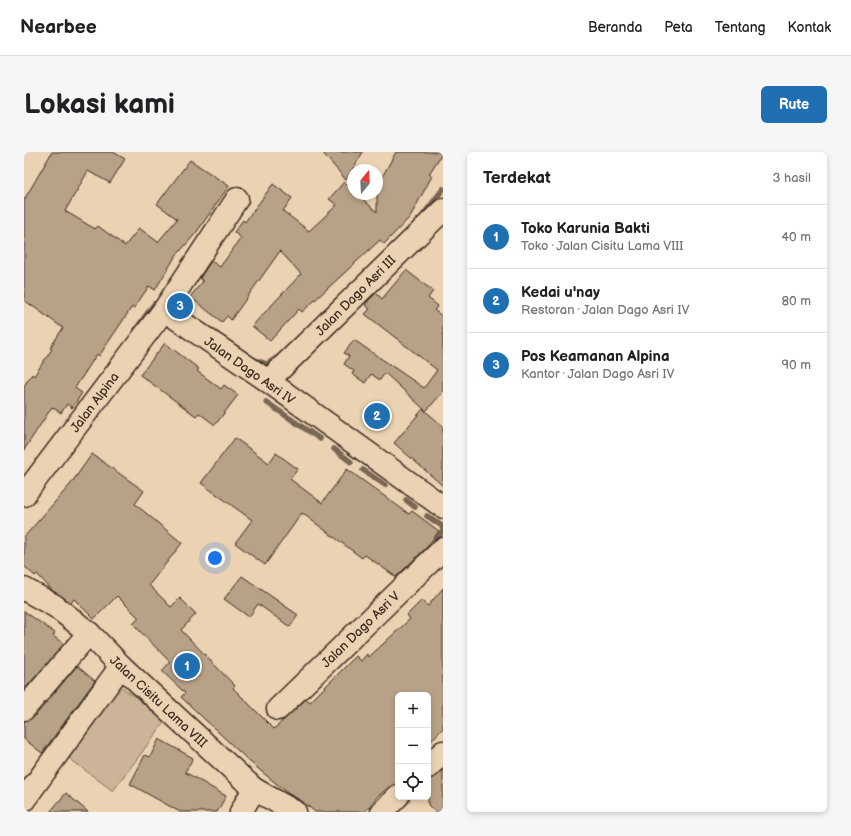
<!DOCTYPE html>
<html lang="id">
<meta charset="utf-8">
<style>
:root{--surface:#fff;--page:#f6f6f6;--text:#202124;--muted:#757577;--line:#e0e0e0;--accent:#1f6fb2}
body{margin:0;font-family:"Balsamiq Sans",sans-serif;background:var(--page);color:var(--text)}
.controls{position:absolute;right:12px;bottom:12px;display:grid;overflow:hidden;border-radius:6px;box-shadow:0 2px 6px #0003}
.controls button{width:36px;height:36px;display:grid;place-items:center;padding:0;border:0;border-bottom:1px solid var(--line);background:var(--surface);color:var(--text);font:20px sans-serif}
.compass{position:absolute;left:323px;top:12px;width:36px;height:36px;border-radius:50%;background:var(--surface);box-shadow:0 2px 6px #0003;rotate:18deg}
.you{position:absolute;left:191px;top:406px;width:14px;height:14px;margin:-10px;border:3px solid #fff;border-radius:50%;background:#1a73e8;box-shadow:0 0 0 6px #1a73e833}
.badge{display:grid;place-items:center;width:26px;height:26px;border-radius:50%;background:var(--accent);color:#fff;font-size:13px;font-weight:700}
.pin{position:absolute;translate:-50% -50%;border:2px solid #fff;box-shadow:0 1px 4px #0006}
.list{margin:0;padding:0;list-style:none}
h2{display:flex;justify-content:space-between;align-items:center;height:52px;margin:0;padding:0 16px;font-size:17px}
h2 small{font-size:13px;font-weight:400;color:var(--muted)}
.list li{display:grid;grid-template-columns:26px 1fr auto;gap:12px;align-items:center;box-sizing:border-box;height:64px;padding:0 16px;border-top:1px solid var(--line)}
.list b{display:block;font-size:15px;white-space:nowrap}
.list p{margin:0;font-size:13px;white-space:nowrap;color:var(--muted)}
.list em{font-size:13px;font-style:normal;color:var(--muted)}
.icon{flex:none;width:22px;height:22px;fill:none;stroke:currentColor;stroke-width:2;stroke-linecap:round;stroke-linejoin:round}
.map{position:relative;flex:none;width:419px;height:660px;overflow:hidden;border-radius:6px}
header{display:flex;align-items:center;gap:24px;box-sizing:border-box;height:56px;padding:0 20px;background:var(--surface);border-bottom:1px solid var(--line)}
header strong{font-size:19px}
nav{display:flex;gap:22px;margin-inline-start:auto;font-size:14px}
.intro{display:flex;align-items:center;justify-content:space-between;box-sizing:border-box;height:96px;padding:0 24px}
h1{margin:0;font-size:28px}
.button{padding:10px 18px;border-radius:6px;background:var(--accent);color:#fff;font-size:14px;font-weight:700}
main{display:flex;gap:24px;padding:0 24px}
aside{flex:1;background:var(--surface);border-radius:6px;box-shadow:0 2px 6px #0003}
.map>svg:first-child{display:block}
</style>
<header>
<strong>Nearbee</strong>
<nav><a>Beranda</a><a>Peta</a><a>Tentang</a><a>Kontak</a></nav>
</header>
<div class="intro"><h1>Lokasi kami</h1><a class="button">Rute</a></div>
<main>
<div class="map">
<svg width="419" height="660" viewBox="0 0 419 660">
<rect width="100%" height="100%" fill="#ebd2b3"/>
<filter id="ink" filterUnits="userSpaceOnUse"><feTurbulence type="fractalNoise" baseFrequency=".025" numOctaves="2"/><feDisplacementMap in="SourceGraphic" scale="8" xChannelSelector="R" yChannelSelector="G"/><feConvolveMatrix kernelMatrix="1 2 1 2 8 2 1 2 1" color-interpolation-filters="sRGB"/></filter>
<g filter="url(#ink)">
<path fill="#cbb498" stroke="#836f5b" d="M95,533L142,568L89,639L42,604Z"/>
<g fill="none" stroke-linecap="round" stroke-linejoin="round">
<g stroke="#796653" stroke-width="5.5">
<path d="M400,62L419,37"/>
<path d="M112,177L130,152"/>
<path d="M231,208L243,212L254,205"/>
<path d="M242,250L296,287"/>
<path d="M310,297L327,310"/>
<path d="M339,318L361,333"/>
<path d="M382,348L391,355"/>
<path d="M403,364L418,374L419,378L408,394"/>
</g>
</g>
<g fill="#b7a187" stroke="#3b2a1e">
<path d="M28,0H89L101,7L86,31L64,19L41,59L71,77L74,74L101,94L115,76L134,90L153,67L133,52L166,8L205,34L172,81L151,105L131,138L125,134L110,156L108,155L75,204L73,202L51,236L58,241L48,256L43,252L37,261L28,255L0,298V234L8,222L10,224L28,197L26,196L39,176L0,148V48Z"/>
<path d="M298,0H339L322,28Z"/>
<path d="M372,0H419L405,22L408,24L386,65L360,92L356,88L278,160L275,157L246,189L228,174L277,122L256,99L207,168L203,164L198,170L166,145L179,129L176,126L187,109L196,115L217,86L210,80L219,68L221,70L249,32L268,46L259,59L285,79L313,53L305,47L320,30L329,39V42H333L353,60V22L358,25Z"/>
<path d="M382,118L409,139L404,146L414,154L410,158L419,165V240L402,259L361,221L356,228L347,222L341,231L328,222L330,219L320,212L325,204L320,201L330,188L400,236L413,218L341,162L346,157L341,153L344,149L352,141L358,147Z"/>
<path d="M141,191L175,217L173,219L197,237L200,233L214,243L191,273L175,261L172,264L116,223Z"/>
<path d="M399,257L419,274V334L370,291Z"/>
<path d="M211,286L245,311L252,301L274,317L266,327L298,351L323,317L385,362L388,359L415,379L403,395L372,425L341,403L338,406L278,361L241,413L211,391L228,368L177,331Z"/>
<path d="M68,302L120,339L111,352L158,391L125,433L147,455L156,446L172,462L157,478L211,534L209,536L250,577L282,547L286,550L332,504L337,509L343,502L345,505L386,467L383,463L398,448L404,454L419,436V576L404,592V543H374V632L365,635L354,644L341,660H291L278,649L265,642L226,610L157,545L161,541L138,519L146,510L109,472L115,466L93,444L70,467L50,447L47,451L29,439L13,422L11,424L0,414V385L46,333Z"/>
<path d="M218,424L274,463L266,475L234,452L225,465L200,447Z"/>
<path d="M0,459L31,481L29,484L40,492L0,538Z"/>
<path d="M53,514L71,529L18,601L0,587V569L10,565Z"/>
<path d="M135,587L169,606L161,620L202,644L193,660H156L106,632L121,603L126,605Z"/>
<path d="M419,618V660H411L404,653V627L413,624Z"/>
<path d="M42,641L64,660H26Z"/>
</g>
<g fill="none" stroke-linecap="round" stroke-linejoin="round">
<g stroke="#3b2a1e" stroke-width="25">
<g id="minor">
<path d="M140,158L244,229L419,355"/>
<path d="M244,229L419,58"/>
<path d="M0,343L140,158L213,47"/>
<path d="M0,437L31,454L65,481L97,514L230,637L271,660"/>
<path d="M0,557L65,481"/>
<path d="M254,557L419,397"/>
<path d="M404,615L419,600"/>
<path d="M0,648L97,514"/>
<path d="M217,660L230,637"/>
<path d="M358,660L374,644"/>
</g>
</g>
<use href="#minor" stroke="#ebd2b3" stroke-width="22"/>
</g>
</g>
<g text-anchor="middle" stroke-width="3" stroke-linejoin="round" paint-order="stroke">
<g font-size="13" fill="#3b2a1e" stroke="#ebd2b3">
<text transform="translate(331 143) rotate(-45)" y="5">Jalan Dago Asri III</text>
<text transform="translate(226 218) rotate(35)" y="5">Jalan Dago Asri IV</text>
<text transform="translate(70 250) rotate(-53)" y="5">Jalan Alpina</text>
<text transform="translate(336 477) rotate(-44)" y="5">Jalan Dago Asri V</text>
<text transform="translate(135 549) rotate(43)" y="5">Jalan Cisitu Lama VIII</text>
</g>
</g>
</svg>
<div class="controls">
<button>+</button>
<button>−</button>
<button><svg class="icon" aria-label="locate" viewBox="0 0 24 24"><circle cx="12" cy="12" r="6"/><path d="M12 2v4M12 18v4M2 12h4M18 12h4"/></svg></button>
</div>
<svg class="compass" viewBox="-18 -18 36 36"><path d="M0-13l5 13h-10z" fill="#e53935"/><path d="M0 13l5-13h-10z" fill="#757577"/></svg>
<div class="you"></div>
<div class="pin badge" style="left:163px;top:514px">1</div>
<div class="pin badge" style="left:353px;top:264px">2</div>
<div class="pin badge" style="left:156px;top:154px">3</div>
</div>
<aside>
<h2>Terdekat<small>3 hasil</small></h2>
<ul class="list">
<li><span class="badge">1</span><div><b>Toko Karunia Bakti</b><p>Toko · Jalan Cisitu Lama VIII</p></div><em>40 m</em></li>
<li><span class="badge">2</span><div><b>Kedai u'nay</b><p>Restoran · Jalan Dago Asri IV</p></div><em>80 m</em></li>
<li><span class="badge">3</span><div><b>Pos Keamanan Alpina</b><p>Kantor · Jalan Dago Asri IV</p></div><em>90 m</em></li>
</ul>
</aside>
</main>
